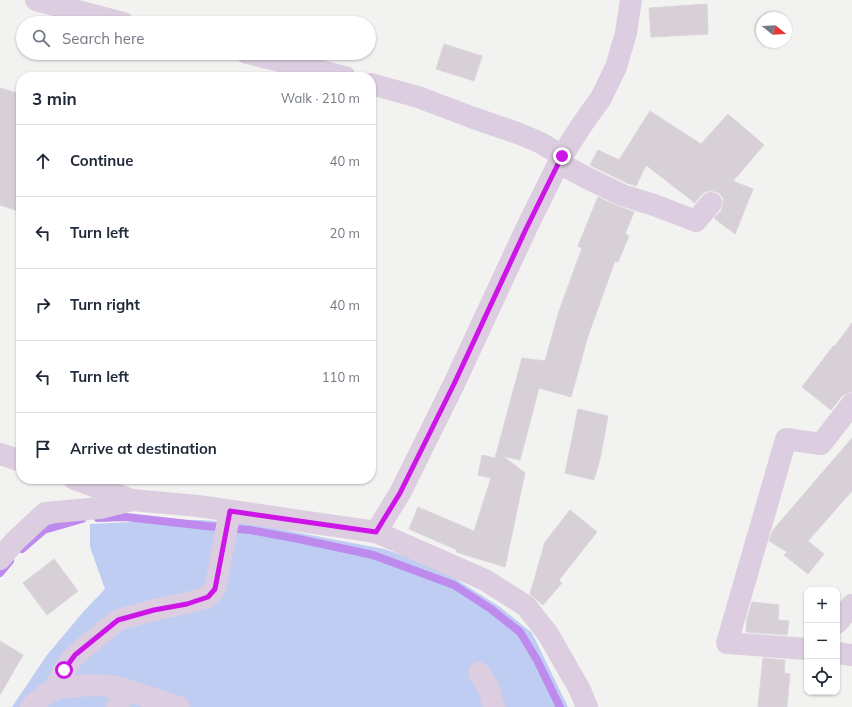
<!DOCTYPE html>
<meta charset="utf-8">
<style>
:root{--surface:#fff;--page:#f6f6f7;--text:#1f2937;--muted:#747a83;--line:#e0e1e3}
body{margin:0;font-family:Mulish,sans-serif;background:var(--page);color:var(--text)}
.controls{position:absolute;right:12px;bottom:12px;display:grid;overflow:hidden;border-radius:8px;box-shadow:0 1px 3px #0004}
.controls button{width:36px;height:36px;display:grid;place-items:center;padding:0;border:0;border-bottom:1px solid var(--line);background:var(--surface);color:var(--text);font:20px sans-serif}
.compass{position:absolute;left:756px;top:12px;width:36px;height:36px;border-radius:50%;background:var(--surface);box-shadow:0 1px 3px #0004;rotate:108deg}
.stop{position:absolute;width:12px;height:12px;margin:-9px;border:3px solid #cd15e8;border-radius:50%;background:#fff}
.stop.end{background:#cd15e8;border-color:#fff;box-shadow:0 1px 4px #0008}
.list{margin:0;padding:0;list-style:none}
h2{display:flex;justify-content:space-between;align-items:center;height:52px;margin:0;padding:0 16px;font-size:17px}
h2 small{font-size:13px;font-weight:400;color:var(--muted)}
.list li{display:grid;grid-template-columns:26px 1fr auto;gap:12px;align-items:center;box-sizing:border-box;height:72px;padding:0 16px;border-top:1px solid var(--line)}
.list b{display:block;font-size:15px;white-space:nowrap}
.list em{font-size:13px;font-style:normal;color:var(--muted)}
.icon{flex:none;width:22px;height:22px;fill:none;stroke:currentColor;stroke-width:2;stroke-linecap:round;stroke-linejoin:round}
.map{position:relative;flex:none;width:852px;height:707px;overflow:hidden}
.search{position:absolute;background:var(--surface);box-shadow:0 1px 3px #0004;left:16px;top:16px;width:360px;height:44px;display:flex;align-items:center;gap:10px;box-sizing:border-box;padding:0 14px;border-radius:22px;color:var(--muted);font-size:15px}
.panel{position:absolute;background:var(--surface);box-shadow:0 1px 3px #0004;left:16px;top:72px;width:360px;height:412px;border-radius:16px}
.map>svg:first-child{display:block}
</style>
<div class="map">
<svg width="852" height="707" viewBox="0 0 852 707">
<rect width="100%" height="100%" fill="#f2f3f0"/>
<path fill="#becdf1" d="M199,520L248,523L384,549L438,568L500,607L532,633L568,707H12L47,655L84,611L105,589L90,547V524L153,521Z"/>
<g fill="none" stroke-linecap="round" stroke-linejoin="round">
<g stroke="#be8aee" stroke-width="8">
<path d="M98,518L126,517L206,526L250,530L299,539L373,555L454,585L491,609L520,632L537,660L560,707"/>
<path d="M22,549L44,530L82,519"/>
<path d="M0,573L10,561"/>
</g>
</g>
<g fill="#d7d0d7" stroke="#dcd4dc">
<path d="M707,4L708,34L651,37L649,8Z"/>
<path d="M444,44L482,56L474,81L436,69Z"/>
<path d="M0,88L21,94V212L0,205Z"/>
<path d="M650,111L701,144L728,114L764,145L733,181L753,189L735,234L714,218L721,211L723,205V198L719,193L713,191H706L701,195L695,203L646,165L636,186L627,183L590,165L598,150L619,160Z"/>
<path d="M598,197L617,206L634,212L625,234L629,236L618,262L615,261L588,336L571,397L539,388L520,460L503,456L525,473L505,567L456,552L457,550L409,529L418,507L474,531L491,478L478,475L482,455L495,458L522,358L545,361L559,311L582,248L578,246Z"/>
<path d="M852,323V392L847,393L842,396L831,410L802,387L834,345L835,346Z"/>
<path d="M578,409L608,416L600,459L594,480L565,473Z"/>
<path d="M852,438V491L808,541L824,554L808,574L784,555L787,552L769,541L773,530Z"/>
<path d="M570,510L597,532L559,580L562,583L543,605L530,594L545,542Z"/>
<path d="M54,559L78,591L47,615L23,583Z"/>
<path d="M752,602L779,605L778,620L789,621L787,635L746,632L747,619Z"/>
<path d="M0,641L23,655L0,695Z"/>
<path d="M763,658L785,660L784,673L790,674L787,707H758Z"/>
</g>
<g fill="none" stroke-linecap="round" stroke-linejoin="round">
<g stroke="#dccee0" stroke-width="22">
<path d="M36,0L123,23"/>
<path d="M247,53L345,77"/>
<path d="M371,84L418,97L471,117L520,134L541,143L562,156"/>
<path d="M559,163L587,178L622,195L654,205L696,221L711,203"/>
<path d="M0,454L21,461"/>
<path d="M74,479L132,500L198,506L376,532L485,580L526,606L548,634L580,690L587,707"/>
<path d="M376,532L400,493L454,384L526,229L562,156L581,126L601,98L616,67L626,33L631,0"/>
<path d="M0,559L15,541L45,513L100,508L132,500"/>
<path d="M837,623L852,605"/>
<path d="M807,649L727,643L786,439L821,444L852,404"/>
<path d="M837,653L852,655"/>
<path d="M479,673L488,687L494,707"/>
<path d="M54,690L64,670L75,655L118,620L154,610L187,603L208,597L215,589L230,511"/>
<path d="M31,707L47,693L54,690L59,688L77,686L96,685L117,687L179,707"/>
<path d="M117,707L125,689"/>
</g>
</g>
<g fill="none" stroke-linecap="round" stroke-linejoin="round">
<path stroke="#cd15e8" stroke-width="5" d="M64,670L75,655L118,620L154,610L187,604L208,597L215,589L230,511L376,532L400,493L454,384L526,229L562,156"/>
</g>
</svg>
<div class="controls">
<button>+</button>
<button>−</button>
<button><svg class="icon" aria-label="locate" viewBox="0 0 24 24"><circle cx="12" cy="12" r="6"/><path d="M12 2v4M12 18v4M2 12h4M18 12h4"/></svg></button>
</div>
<svg class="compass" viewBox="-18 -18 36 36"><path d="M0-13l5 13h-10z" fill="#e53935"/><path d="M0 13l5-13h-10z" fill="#747a83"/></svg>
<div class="stop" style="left:64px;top:670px"></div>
<div class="stop end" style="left:562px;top:156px"></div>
<div class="search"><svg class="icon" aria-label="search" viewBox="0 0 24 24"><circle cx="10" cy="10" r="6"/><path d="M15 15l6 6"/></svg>Search here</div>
<section class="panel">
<h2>3 min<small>Walk · 210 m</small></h2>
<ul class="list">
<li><svg class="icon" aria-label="ahead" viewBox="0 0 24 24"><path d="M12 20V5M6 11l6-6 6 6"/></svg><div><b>Continue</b></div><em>40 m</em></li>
<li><svg class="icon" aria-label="left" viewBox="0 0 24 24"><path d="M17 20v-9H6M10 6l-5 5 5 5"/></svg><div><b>Turn left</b></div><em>20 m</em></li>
<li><svg class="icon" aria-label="right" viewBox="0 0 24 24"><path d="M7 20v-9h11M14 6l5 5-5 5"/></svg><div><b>Turn right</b></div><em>40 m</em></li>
<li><svg class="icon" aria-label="left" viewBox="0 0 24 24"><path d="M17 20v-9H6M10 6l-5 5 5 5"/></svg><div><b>Turn left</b></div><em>110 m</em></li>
<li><svg class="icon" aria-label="arrive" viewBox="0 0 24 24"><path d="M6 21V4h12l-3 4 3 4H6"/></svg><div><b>Arrive at destination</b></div></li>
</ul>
</section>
</div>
